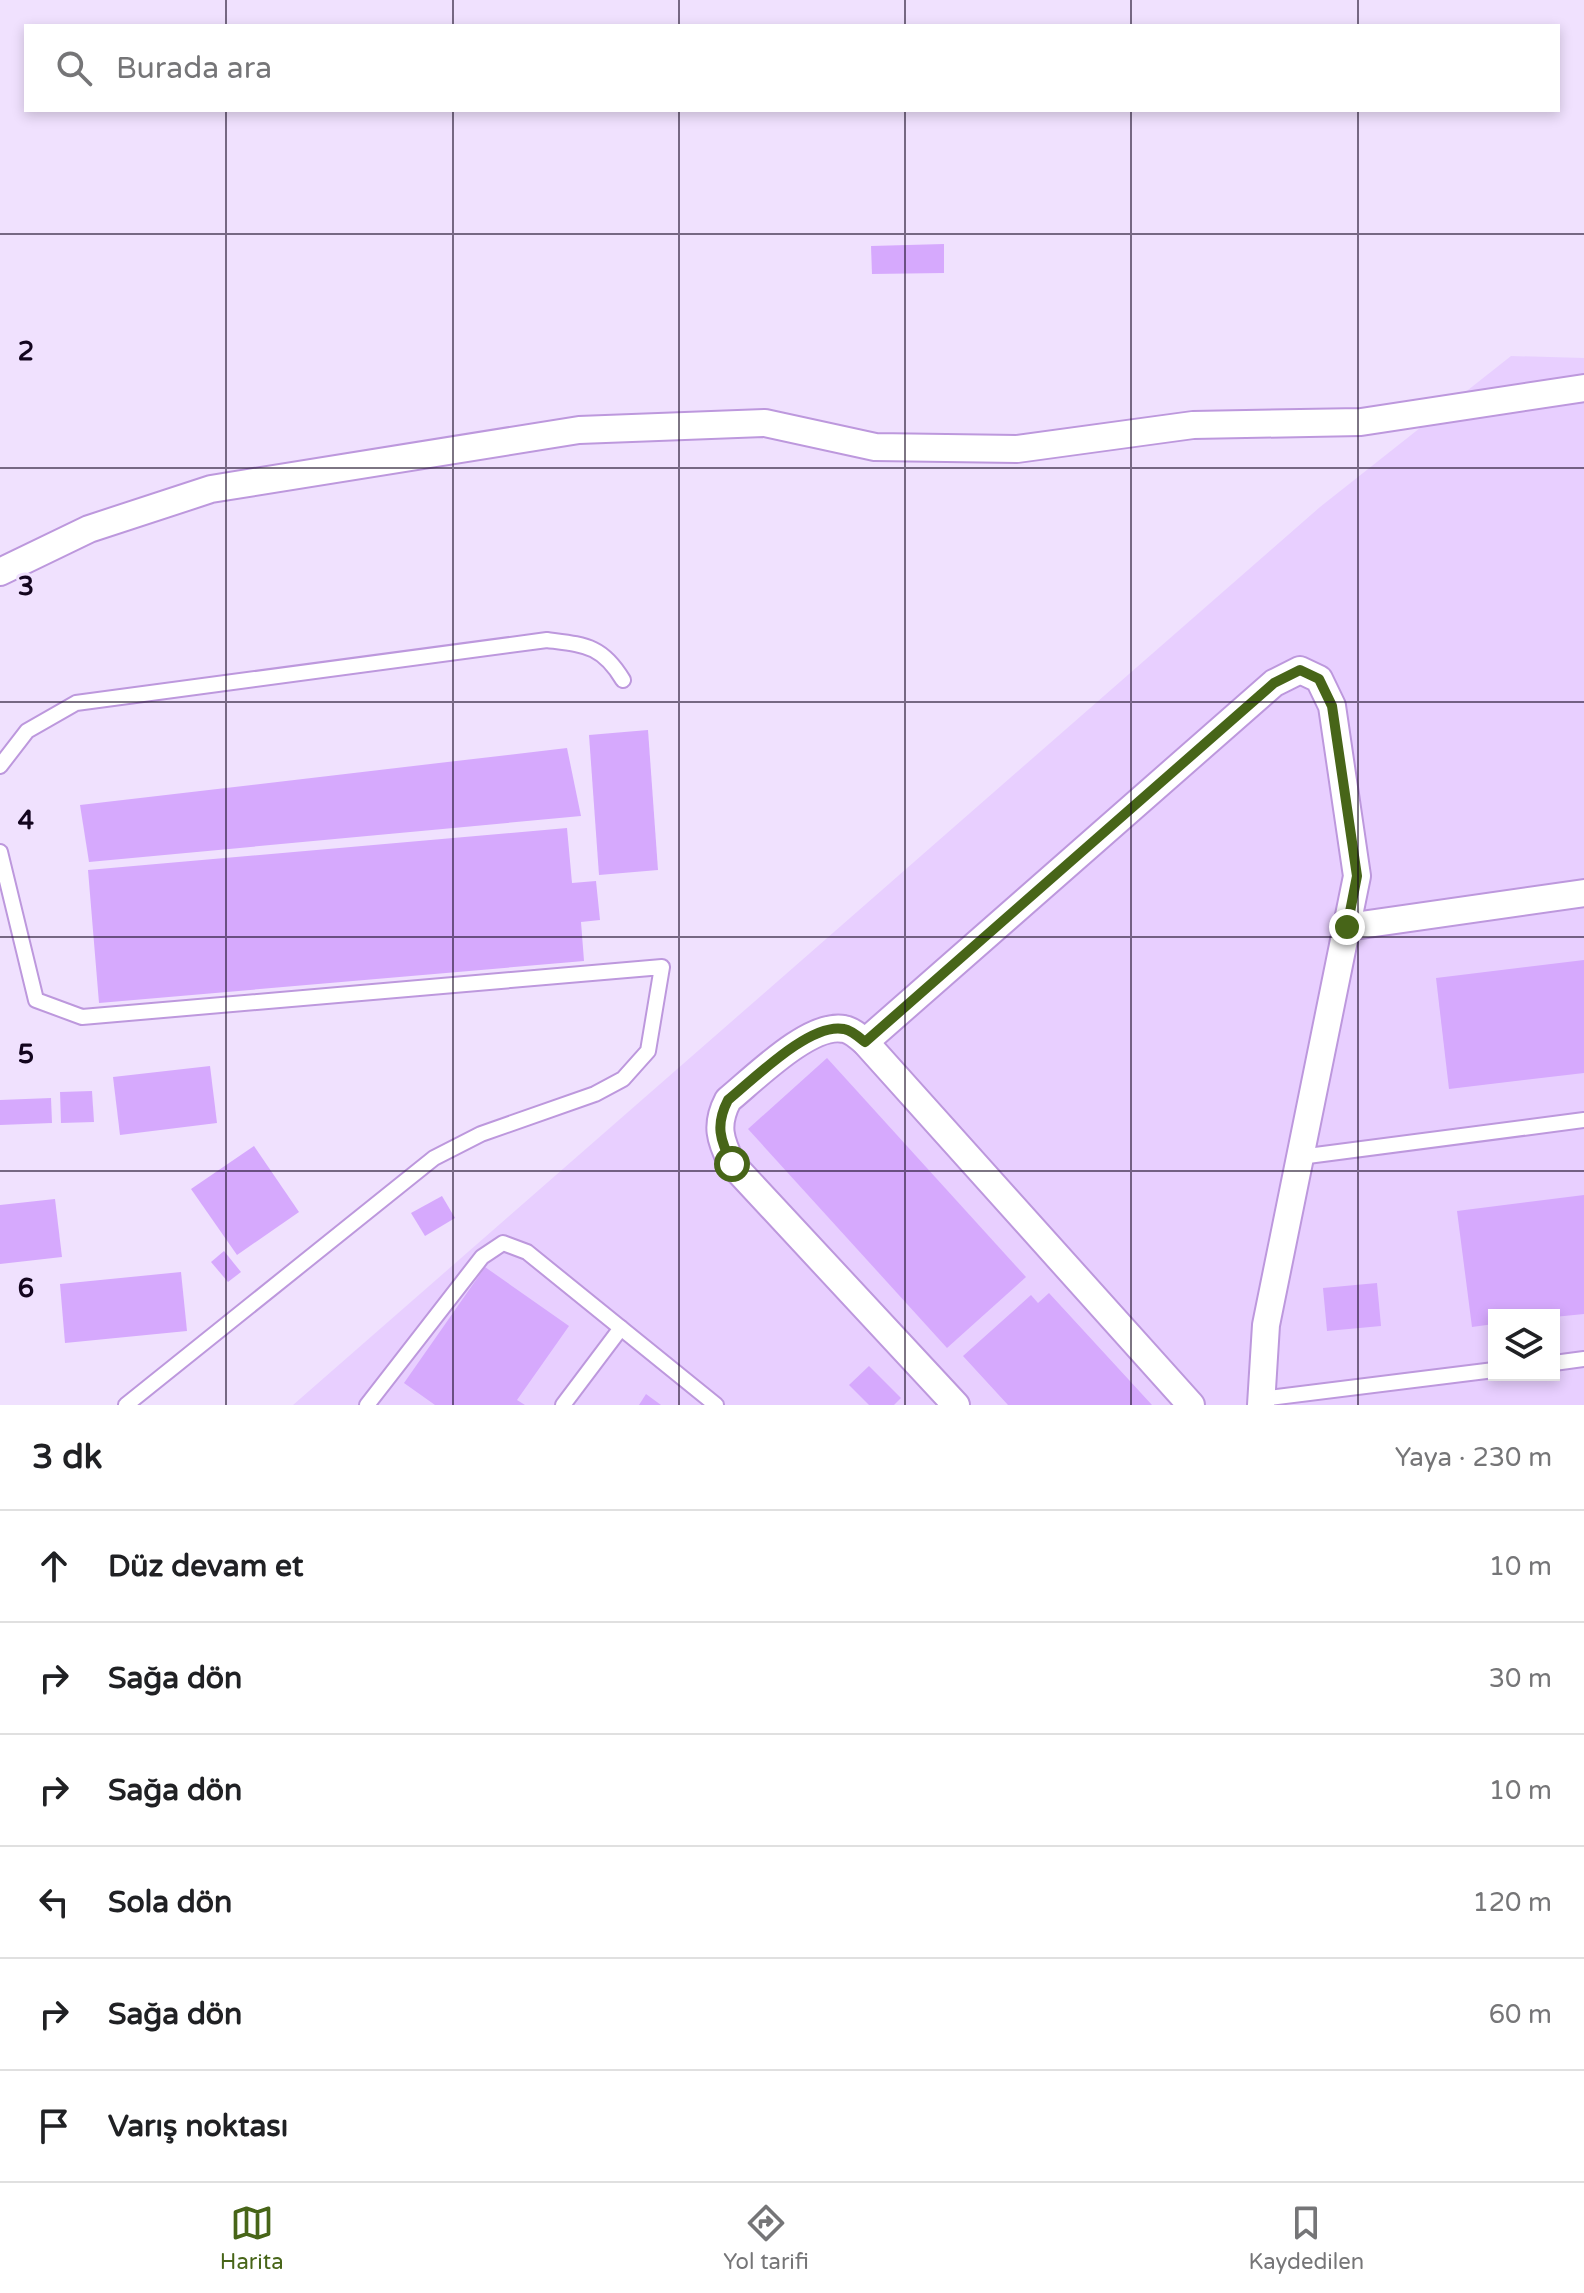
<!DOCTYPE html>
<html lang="tr">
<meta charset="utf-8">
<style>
:root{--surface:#fff;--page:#f2f2f2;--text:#202124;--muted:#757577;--line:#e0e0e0;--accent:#476518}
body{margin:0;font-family:"Varela Round",sans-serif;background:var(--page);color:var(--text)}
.controls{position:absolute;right:24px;bottom:24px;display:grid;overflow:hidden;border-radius:0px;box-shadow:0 4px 12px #0003}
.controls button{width:72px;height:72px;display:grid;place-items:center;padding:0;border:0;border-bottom:2px solid var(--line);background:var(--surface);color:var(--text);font:40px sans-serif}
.stop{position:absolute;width:24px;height:24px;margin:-18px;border:6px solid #476518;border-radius:50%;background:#fff}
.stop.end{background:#476518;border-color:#fff;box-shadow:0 2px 8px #0008}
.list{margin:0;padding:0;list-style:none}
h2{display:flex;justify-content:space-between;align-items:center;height:104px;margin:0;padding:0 32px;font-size:34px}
h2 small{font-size:26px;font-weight:400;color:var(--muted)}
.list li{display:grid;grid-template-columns:52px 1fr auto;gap:24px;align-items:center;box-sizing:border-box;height:112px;padding:0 32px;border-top:2px solid var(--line)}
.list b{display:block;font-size:30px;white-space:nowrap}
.list em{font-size:26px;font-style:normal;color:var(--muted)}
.icon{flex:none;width:44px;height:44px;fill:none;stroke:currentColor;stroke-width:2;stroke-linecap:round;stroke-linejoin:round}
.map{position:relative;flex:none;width:1584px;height:1405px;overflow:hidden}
.search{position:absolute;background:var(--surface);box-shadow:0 4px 12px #0003;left:24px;right:24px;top:24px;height:88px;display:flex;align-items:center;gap:20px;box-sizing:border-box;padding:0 28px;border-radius:0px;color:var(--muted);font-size:30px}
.sheet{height:776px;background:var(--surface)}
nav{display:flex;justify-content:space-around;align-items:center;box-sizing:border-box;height:112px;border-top:2px solid var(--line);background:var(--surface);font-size:22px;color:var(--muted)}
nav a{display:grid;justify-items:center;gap:4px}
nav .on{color:var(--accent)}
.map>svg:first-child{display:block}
</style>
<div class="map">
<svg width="1584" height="1405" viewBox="0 0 1584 1405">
<rect width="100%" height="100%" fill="#f0e1fe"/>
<path fill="#e8cfff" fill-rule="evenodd" d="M1511,356L1584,358V1405H293L1320,507ZM1494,1315H1554V1375H1494Z"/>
<g fill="#d6a9fd">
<path d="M944,244V273L872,274L871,246Z"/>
<path d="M648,730L658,870L599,875L589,735Z"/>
<path d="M567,748L581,816L89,862L80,805Z"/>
<path d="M567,828L572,883L596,881L600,920L581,922L584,961L99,1003L88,870Z"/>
<path d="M1584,960V1073L1449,1089L1436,978Z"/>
<path d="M827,1058L1026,1277L947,1348L748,1129Z"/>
<path d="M210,1066L217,1123L120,1135L113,1077Z"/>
<path d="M92,1091L94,1122L61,1123L60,1092Z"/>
<path d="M51,1098L52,1123L0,1125V1100Z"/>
<path d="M254,1146L299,1212L237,1255L191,1189Z"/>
<path d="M1584,1195V1314L1554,1317L1494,1315V1324L1472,1327L1457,1211Z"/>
<path d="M442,1196L455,1218L425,1236L411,1213Z"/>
<path d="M55,1199L62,1257L0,1264V1205Z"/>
<path d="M224,1251L241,1272L228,1282L211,1262Z"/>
<path d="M485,1267L569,1326L517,1400L525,1405H435L404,1383Z"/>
<path d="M181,1272L187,1331L65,1343L60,1284Z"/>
<path d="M1377,1283L1381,1326L1327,1331L1323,1288Z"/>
<path d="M1049,1293L1152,1405H1008L963,1356L1031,1295L1038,1303Z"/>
<path d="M869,1366L901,1398L894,1405H869L849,1385Z"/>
<path d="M646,1394L661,1405H639Z"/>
</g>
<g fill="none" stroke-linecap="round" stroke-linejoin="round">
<g stroke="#bd98dd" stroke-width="18">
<g id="service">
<path d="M0,766L27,731L76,703L547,640C585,645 602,645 623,680"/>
<path d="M0,852L36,1000L82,1017L662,967L648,1051L623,1079L595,1094L481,1134L434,1158L126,1405"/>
<path d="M1300,1157L1584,1120"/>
<path d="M1554,1363L1584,1359"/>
<path d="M1261,1399L1494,1370"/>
<path d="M367,1405L482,1257L503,1243L527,1252L716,1405"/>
<path d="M563,1405L621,1328"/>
</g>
</g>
<g stroke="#bd98dd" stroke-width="30">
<g id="minor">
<path d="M0,572L89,529L211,489L579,430L765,423L875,447L1017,449L1193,425L1361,422L1584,388"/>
<path d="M1347,927L1584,893"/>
<path d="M865,1042L1274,683L1300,670L1319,679L1332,706L1357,876L1266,1325L1261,1405"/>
<path d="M956,1405L732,1164C720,1140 715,1125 728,1100C754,1079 810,1022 844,1029C851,1030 859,1037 865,1042L1191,1405"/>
</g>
</g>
<use href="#service" stroke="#fff" stroke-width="14"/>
<use href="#minor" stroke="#fff" stroke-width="26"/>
</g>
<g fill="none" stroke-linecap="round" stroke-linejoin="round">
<path stroke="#476518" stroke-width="10" d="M732,1164C720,1140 715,1125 728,1100C754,1079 810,1022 844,1029C851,1030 859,1037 865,1042L1274,683L1300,670L1319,679L1332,706L1357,876L1347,927"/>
</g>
<path fill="none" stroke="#13051e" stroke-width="2" stroke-opacity="0.55" d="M226,0V26M453,0V26M679,0V26M905,0V26M1131,0V26M1358,0V26M226,110V1405M453,110V1405M679,110V1405M905,110V1405M1131,110V1405M1358,110V1405M0,234H1584M0,468H1584M0,702H1584M0,937H1584M0,1171H1584"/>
<g font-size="26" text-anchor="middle" font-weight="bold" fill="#13051e" stroke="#f0e1fe" stroke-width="6" stroke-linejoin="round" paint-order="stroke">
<text x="26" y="360">2</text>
<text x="26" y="595">3</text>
<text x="26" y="829">4</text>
<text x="26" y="1063">5</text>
<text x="26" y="1297">6</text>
</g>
</svg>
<div class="controls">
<button><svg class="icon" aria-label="layers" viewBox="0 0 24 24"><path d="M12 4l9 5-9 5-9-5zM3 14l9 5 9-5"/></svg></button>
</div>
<div class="stop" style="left:732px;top:1164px"></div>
<div class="stop end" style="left:1347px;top:927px"></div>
<div class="search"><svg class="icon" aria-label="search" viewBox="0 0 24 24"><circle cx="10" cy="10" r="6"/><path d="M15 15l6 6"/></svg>Burada ara</div>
</div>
<section class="sheet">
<h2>3 dk<small>Yaya · 230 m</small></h2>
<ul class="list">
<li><svg class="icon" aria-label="ahead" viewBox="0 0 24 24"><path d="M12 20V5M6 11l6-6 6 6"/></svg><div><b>Düz devam et</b></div><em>10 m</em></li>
<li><svg class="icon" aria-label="right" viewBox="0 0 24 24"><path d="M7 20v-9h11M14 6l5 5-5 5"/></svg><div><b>Sağa dön</b></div><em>30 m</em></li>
<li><svg class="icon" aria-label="right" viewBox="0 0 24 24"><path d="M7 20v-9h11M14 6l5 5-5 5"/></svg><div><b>Sağa dön</b></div><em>10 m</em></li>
<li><svg class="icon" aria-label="left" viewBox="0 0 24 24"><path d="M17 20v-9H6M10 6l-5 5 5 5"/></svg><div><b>Sola dön</b></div><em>120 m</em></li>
<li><svg class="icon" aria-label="right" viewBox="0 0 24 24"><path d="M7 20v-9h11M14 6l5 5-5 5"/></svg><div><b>Sağa dön</b></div><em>60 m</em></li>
<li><svg class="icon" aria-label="arrive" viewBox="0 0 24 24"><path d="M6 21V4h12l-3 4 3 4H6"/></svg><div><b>Varış noktası</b></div></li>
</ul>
</section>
<nav>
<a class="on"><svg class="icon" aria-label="map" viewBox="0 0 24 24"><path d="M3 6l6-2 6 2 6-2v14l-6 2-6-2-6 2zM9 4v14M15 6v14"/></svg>Harita</a>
<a><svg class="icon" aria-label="directions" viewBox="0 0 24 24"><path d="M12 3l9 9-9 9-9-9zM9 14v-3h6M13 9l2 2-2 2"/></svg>Yol tarifi</a>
<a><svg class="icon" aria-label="saved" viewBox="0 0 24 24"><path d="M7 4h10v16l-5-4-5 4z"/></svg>Kaydedilen</a>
</nav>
